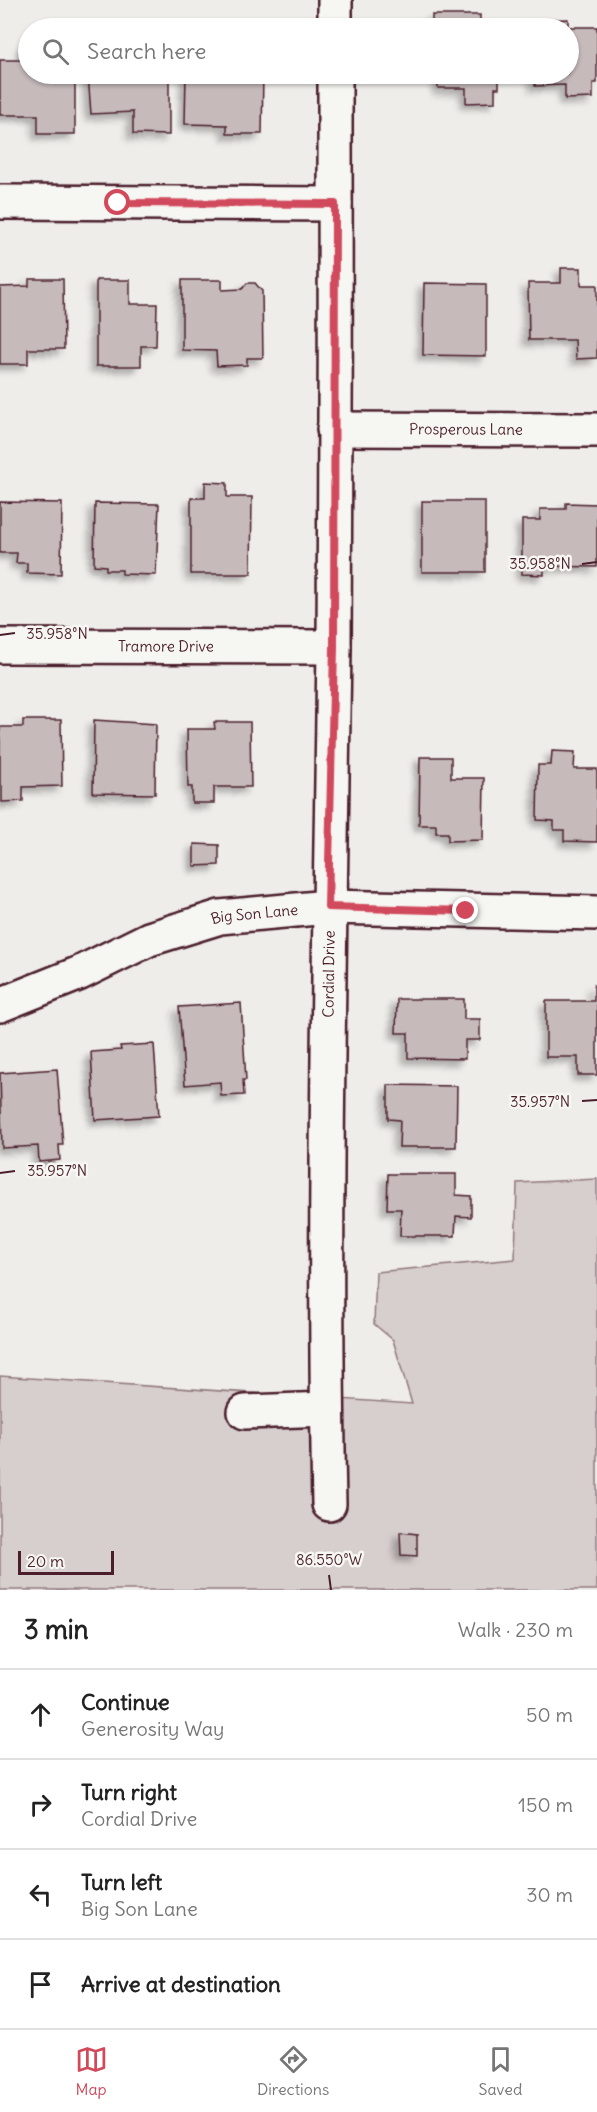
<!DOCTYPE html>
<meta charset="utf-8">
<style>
:root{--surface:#fff;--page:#f6f6f6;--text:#222;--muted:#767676;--line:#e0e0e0;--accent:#d1495b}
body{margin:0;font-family:Delius,sans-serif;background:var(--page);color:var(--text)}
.scale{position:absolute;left:18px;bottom:15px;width:96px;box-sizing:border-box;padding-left:6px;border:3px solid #4a1f2b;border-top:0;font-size:16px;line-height:21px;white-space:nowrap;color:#4a1f2b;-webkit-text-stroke:4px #f6f6f2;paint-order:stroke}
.stop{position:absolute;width:18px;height:18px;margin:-14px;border:4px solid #d1495b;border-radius:50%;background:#fff}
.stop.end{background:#d1495b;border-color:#fff;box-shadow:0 2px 6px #0008}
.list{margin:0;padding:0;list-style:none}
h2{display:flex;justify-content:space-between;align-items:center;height:78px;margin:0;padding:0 24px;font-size:26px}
h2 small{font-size:20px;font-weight:400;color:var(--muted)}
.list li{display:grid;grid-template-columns:39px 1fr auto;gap:18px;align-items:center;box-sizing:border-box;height:90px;padding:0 24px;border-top:2px solid var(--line)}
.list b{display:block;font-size:22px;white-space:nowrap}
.list p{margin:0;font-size:20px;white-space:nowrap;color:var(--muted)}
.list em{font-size:20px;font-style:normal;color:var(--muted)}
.icon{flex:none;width:33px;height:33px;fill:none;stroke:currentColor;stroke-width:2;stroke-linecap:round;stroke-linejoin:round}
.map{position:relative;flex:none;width:597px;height:1590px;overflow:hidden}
.search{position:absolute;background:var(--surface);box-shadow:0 2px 4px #0004;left:18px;right:18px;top:18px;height:66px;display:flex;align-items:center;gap:15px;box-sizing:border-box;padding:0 21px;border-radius:33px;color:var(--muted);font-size:22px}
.sheet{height:438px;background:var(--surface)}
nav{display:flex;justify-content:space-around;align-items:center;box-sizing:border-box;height:84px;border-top:2px solid var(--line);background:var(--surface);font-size:16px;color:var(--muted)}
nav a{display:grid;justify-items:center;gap:3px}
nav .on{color:var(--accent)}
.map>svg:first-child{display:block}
</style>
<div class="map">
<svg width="597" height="1590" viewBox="0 0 597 1590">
<defs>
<filter id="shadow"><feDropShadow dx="-5.5" dy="5.5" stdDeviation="3" flood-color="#0004"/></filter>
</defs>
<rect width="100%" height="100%" fill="#efedea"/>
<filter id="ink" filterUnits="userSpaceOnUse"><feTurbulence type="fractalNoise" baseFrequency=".0167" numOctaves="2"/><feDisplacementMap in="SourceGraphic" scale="12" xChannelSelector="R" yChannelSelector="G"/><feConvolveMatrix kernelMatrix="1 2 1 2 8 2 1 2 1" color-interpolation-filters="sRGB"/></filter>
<g filter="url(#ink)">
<path fill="#d7cfce" stroke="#90777c" stroke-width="1.5" d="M597,1179V1590H0V1376L412,1404L393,1340L374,1324L376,1272L515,1259L517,1183Z"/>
<g fill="#c6babb" stroke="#4a1f2b" stroke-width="1.5" filter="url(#shadow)">
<path d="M432,15H480V21H500L499,28H432Z"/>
<path d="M568,19V27H597V83H593V98L565,99V85L535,86V74H568V28H535V20Z"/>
<path d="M23,45H28V74H75V134H38V115H0V60H23Z"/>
<path d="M88,74H169V135L133,134V112L91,114Z"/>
<path d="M186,74H263L262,134H227V125L185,124Z"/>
<path d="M438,74H499V88H495V102L466,103V88H438Z"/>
<path d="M561,268H581V285H597V358L576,359L575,340H529L528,283H561Z"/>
<path d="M29,279H63L64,349H28V364H0V287L29,286Z"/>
<path d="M96,280H130V304H157L156,346H141V366H96Z"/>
<path d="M182,280H222V290L242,289L247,283H255L262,291L263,358H247V365L217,366L216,351L182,350Z"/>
<path d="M424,283L486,284V356L423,355Z"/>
<path d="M205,482L227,483V497H252L251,574H191V498H205Z"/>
<rect x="422" y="501" width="63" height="71"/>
<path d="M0,502L62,503L61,574L27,573V563H16L17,553H0Z"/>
<path d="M95,503L159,504L156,575L122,574V570H106V566L94,565Z"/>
<path d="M566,503L597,504V567L544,566V575L522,574V520H540V509H566Z"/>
<path d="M23,720H61L62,786L23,787V801L2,802V786H0V727H23Z"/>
<path d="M94,720L156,724L155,794L93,793Z"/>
<path d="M214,722H250L251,787H214V803H192V787H188L187,729H215Z"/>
<path d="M552,751L575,752L574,769H597V842L564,841V830H554V821L537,820L538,765H551Z"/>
<path d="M420,757H451V778H484L483,840L448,841V833H436V825H419Z"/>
<path d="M194,844L219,845V865L194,866Z"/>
<path d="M594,985H597V1075H578V1057H546V1001H594Z"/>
<path d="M397,999H464V1019H480V1040H465V1059L408,1058V1033H396Z"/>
<path d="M241,1003L246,1080H243L244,1095L221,1096L220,1082L185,1085L179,1007Z"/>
<path d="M154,1044L159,1116L95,1120L91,1052L121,1050L120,1046Z"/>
<path d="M57,1069L63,1145H59L60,1160L39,1162L38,1146L2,1148L0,1073Z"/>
<path d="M388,1085L457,1086L456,1147H399L400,1120L388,1119Z"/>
<path d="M388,1174H456V1195L471,1196V1217L456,1216L455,1236H400L401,1209H387Z"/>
<path d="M400,1532L417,1534V1556L401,1555Z"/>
</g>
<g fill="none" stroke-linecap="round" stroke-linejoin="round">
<g stroke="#4a1f2b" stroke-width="38">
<g id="minor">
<path d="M335,0V28"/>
<path d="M0,202L335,204"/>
<path id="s1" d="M334,429L597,430"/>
<path id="s2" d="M0,646L334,647"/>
<path id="s3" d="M0,1005L80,973L149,939L220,917L328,907L597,913"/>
<path d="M245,1412L327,1409"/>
<path id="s4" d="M329,1504C323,1219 330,933 334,648C336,457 335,265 335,74"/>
</g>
</g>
<use href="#minor" stroke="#f6f6f2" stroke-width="33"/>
</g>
</g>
<g fill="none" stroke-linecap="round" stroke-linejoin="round" filter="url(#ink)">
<path stroke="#d1495b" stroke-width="8" d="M118,203L335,204L334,647L328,907L466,911"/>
</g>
<path fill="none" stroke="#4a1f2b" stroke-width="2" d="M582,564L597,562M0,635L15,633M582,1101L597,1100M0,1173L15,1171M329,1575L331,1590"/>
<g text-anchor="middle" stroke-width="5" stroke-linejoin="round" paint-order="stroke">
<g font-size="15" fill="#4a1f2b" stroke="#f6f6f2">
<text dy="5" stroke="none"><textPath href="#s1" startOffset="132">Prosperous Lane</textPath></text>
<text dy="5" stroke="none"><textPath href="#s2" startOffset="166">Tramore Drive</textPath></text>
<text dy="5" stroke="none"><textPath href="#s3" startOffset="272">Big Son Lane</textPath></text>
<text dy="5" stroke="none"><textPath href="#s4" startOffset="530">Cordial Drive</textPath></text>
</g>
</g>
<g font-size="15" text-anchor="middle" fill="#4a1f2b" stroke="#f6f6f2" stroke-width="5" stroke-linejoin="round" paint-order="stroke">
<text x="540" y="569">35.958°N</text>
<text x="57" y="639">35.958°N</text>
<text x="540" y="1107">35.957°N</text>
<text x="57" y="1176">35.957°N</text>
<text x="329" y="1565">86.550°W</text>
</g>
</svg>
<div class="scale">20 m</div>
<div class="stop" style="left:118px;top:203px"></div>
<div class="stop end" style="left:466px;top:911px"></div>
<div class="search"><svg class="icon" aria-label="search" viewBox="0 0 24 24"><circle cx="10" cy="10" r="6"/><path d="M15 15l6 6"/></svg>Search here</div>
</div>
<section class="sheet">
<h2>3 min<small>Walk · 230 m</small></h2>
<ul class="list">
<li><svg class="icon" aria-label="ahead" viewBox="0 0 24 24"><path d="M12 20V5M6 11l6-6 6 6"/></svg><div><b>Continue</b><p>Generosity Way</p></div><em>50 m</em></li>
<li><svg class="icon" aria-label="right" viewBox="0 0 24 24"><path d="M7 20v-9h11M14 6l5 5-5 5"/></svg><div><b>Turn right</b><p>Cordial Drive</p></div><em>150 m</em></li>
<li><svg class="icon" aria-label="left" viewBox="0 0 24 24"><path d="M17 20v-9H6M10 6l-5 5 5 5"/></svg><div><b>Turn left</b><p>Big Son Lane</p></div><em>30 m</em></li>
<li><svg class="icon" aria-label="arrive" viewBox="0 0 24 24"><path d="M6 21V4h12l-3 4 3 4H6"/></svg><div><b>Arrive at destination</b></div></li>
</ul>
</section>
<nav>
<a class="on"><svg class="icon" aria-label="map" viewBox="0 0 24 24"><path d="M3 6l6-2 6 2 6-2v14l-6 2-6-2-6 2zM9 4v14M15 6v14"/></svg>Map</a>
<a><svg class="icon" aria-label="directions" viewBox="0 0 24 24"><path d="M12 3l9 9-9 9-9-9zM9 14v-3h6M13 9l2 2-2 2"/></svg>Directions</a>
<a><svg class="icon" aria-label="saved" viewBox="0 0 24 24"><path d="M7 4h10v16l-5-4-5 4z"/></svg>Saved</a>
</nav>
